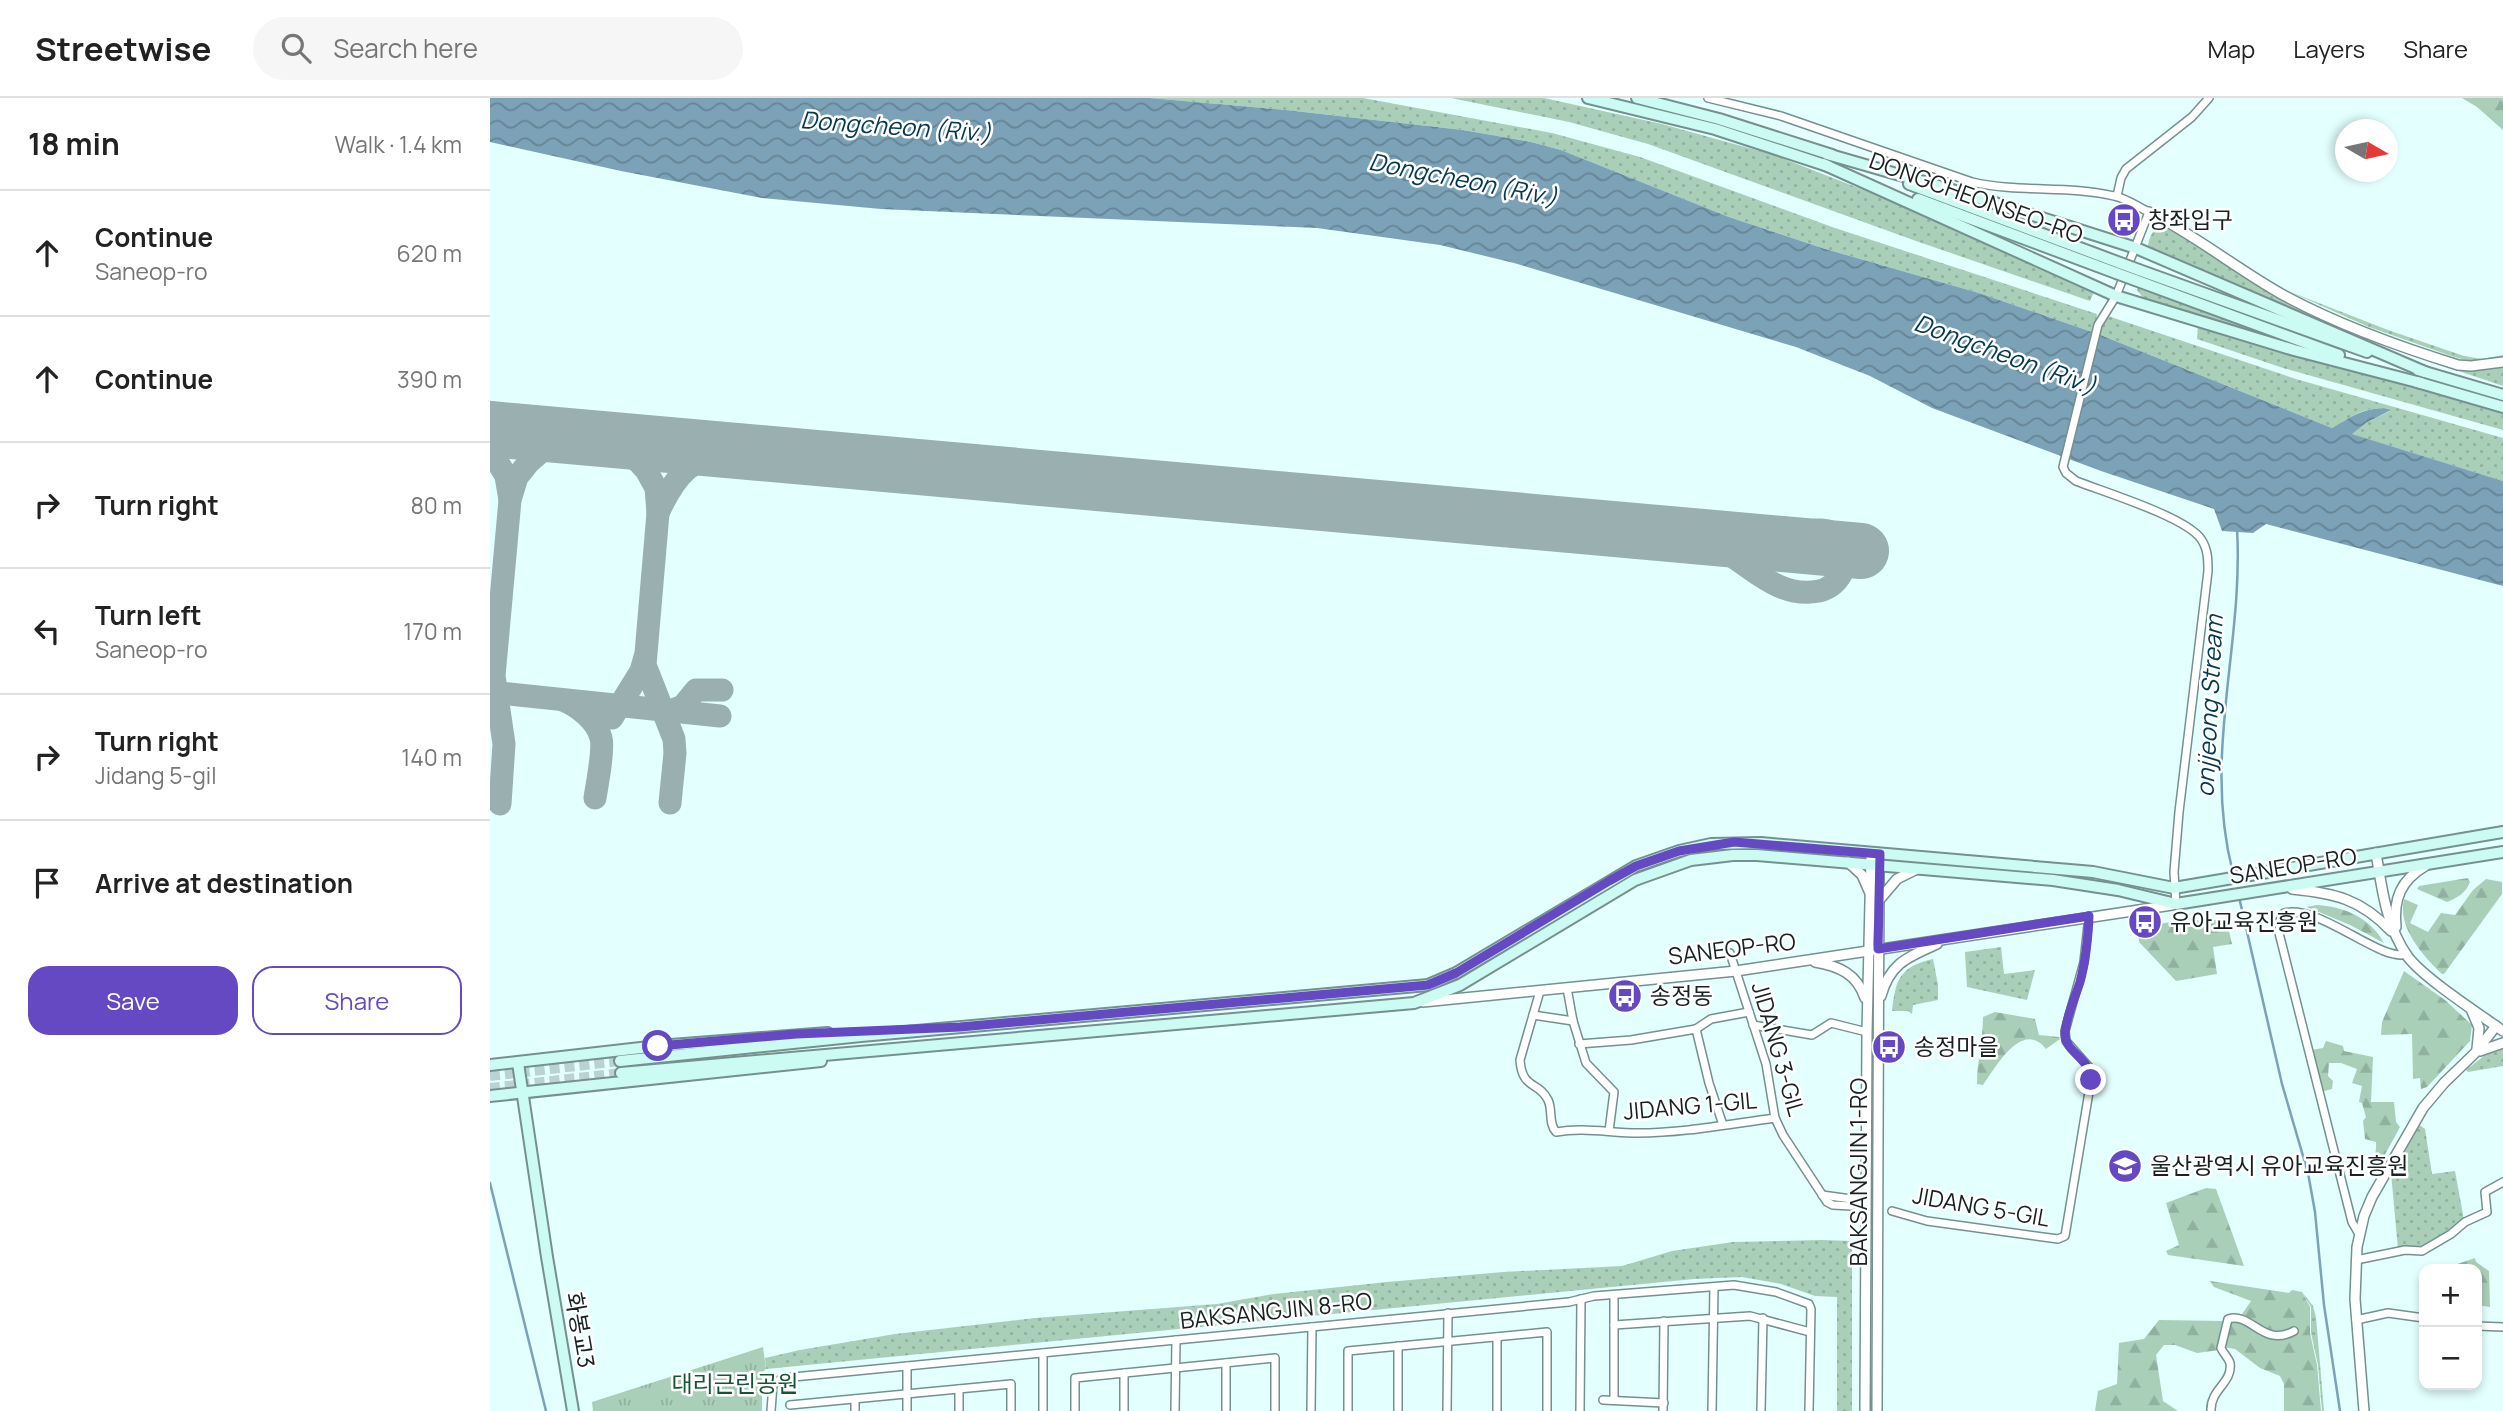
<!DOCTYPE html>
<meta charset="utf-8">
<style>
:root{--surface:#fff;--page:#f6f6f6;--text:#222;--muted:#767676;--line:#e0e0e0;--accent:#6549c2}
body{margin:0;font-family:Manrope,"Noto Sans KR",sans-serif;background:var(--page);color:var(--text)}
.controls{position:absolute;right:21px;bottom:21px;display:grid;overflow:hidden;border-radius:14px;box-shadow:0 4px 10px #0003}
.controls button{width:63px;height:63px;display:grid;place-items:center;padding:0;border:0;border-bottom:2px solid var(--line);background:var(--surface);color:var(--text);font:35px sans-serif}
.compass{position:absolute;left:1845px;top:21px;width:63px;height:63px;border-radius:50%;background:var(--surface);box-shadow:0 4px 10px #0003;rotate:99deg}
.stop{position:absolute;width:21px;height:21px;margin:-16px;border:5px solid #6549c2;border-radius:50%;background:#fff}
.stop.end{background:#6549c2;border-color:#fff;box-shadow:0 2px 7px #0008}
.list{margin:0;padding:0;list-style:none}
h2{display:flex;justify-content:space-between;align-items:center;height:91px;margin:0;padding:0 28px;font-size:30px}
h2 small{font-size:23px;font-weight:400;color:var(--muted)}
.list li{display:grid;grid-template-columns:46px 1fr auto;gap:21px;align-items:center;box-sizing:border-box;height:126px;padding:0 28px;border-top:2px solid var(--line)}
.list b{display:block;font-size:26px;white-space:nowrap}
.list p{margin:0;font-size:23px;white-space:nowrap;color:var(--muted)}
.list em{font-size:23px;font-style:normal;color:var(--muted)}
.actions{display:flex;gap:14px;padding:21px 28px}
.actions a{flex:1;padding:16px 0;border:2px solid var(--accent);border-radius:21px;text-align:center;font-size:24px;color:var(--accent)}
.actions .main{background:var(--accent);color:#fff}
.icon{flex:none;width:38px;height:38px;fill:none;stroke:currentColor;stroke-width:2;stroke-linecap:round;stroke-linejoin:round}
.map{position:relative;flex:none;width:2013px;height:1313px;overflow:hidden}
header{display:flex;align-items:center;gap:42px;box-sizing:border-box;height:98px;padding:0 35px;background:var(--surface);border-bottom:2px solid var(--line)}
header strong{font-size:33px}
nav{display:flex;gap:38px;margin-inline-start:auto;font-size:24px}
.search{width:490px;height:63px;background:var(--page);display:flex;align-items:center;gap:18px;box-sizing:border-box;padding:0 24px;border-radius:38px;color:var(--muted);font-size:26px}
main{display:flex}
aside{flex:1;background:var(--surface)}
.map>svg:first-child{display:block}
</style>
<header>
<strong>Streetwise</strong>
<div class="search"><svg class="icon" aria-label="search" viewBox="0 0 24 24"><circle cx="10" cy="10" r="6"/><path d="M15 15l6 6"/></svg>Search here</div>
<nav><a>Map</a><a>Layers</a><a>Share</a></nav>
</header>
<main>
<aside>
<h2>18 min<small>Walk · 1.4 km</small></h2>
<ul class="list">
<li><svg class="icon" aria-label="ahead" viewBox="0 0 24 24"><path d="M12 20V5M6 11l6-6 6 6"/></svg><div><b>Continue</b><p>Saneop-ro</p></div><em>620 m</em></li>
<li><svg class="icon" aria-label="ahead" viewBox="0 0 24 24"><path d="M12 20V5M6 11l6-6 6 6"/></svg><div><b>Continue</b></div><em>390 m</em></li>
<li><svg class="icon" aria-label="right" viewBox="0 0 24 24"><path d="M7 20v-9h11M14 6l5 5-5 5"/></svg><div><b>Turn right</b></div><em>80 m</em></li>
<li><svg class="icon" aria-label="left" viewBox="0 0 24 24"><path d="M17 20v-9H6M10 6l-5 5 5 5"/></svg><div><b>Turn left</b><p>Saneop-ro</p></div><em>170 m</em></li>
<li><svg class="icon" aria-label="right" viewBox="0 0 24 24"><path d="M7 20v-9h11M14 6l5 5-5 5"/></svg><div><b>Turn right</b><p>Jidang 5-gil</p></div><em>140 m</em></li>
<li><svg class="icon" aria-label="arrive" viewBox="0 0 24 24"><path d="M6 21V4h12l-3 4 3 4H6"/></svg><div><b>Arrive at destination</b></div></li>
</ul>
<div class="actions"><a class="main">Save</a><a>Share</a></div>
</aside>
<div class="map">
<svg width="2013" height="1313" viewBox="0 0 2013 1313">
<defs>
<pattern id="grass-dots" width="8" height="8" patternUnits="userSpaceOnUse" patternTransform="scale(1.75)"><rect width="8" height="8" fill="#a9cfb9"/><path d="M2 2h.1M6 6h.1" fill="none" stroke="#91b19f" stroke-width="1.8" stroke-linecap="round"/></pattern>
<pattern id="forest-firs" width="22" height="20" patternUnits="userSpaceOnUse" patternTransform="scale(1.75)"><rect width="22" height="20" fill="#a9cfb9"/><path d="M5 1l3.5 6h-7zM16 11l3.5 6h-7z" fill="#91b19f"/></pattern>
<pattern id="park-tufts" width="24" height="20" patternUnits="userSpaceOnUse" patternTransform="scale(1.75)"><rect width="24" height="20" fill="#a9cfb9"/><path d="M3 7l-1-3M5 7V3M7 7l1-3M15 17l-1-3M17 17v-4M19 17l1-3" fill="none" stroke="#91b19f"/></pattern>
<pattern id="water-waves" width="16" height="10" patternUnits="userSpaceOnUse" patternTransform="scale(1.75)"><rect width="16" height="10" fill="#7ca2b7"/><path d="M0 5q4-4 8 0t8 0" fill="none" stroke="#658494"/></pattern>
</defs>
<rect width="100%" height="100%" fill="#e3fffe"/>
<g fill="url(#grass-dots)">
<path d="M660,0H873L1062,35L1150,59L1345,130L1607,216L1606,225L1612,227L1618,218L1806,281L2013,340V383L1861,336L1876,325L1900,313C1878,305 1861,319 1842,330L1608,236L1489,195L1332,150L1239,119L1071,52L1041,44L973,32L796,12Z"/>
<path d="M961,0H1054L1172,26L1284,57L1394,100L1604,194L1600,203L1426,143L1158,46L1079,24Z"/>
<path d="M1676,127L1793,201L1959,269L2013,268V288L1868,239L1662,151L1658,148C1659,137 1665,128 1676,127Z"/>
<path d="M1647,188L1788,241V243L1655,202L1647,192Z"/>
<path d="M1798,193L1898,232L1974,258L1992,261L2013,257V260L1980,263L1964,259L1879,229Z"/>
<path d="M1708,227L2013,316V332L1793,270L1707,241Z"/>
<path d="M1511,849L1514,876L1545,872L1537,902L1477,889L1475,854Z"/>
<path d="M1443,861L1448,887V902L1423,907L1422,916L1418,913H1402C1406,881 1409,869 1443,861Z"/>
<path d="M2013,948V968L1978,974L1976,972L2004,950Z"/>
<path d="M1928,1026L1935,1031L1942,1076L1965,1073L1974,1122L1936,1150L1908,1151L1901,1075Z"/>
<path d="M1332,1142L1362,1143V1313H1347V1199L1325,1198L1291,1186L1252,1179L1204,1181L276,1271L275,1260L310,1252L405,1236L545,1220L727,1206L784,1196L897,1184L1013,1174L1132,1168L1182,1153L1243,1144Z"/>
<path d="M1812,1194L1823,1208L1826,1219L1834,1313H1832L1828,1267L1821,1235V1209Z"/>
</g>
<g fill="url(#forest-firs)">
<path d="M1972,0H2013V32L1987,9Z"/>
<path d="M1978,780L1980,784C1976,795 1967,800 1957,804L1927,791L1929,788Z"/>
<path d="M1996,781L2012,784V796L1954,876H1952C1933,858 1907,829 1914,801L1928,807L1920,825L1938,834L1951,815L1965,817L1983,792Z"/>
<path d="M1826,807C1853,808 1881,820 1894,845L1860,827L1817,809Z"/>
<path d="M1730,822L1738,829L1742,846L1723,849L1727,876L1686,883L1649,844L1648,830L1686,823Z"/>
<path d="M1914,873L1955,902L1982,927L1980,943L1937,989L1931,991L1930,980L1923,981L1922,936L1891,937L1892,924Z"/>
<path d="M1505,914L1545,921L1549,937L1569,939L1570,941L1556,951C1532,921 1506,969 1493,987L1487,986C1487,963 1493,942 1493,919Z"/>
<path d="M1836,943L1853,948L1854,953L1883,959L1881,1004H1904L1906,1024L1910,1029L1885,1075L1883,1074C1882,1064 1887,1055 1886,1044L1875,1041L1873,1023L1876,1019L1872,1005L1869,1004L1872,988L1862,985L1867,971L1851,965H1839L1838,978L1843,983L1842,991L1830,994L1821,952L1833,950Z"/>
<path d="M1716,1090L1726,1091L1754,1168L1678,1157L1676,1153L1689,1147L1676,1105Z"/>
<path d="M1985,1160L1986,1164L1999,1173L2000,1209L1987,1207V1171H1953Z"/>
<path d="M1720,1183L1799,1195L1802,1192L1812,1194L1820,1209V1235L1827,1267L1831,1313H1794V1286L1790,1278L1770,1270L1745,1251L1732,1249L1738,1224L1748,1222L1761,1203L1724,1189Z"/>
<path d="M1669,1222L1734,1223L1729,1252L1707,1255L1685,1247H1674L1666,1257L1673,1303L1688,1313H1605L1608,1293L1627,1286L1629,1245L1654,1241Z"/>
</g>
<path fill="url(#park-tufts)" d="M273,1249L276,1271L272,1275V1313H103L102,1304Z"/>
<path fill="url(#water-waves)" d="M0,0H660L796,12L973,32L1041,44L1071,52L1239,119L1332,150L1489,195L1608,236L1842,330C1861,319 1879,306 1901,312L1876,325L1862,336L2013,383V488L1776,426L1763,435L1732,433L1724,411L1611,373L1442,310L1380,278L1306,249L1024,165L950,147L827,130L391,111L272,100L131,73L0,44Z"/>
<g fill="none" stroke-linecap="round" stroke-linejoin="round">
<g stroke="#7ca2b7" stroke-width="2.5">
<path d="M1743,775C1712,656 1754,548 1747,430"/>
<path d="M1749,799L1792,986L1818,1075L1825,1114L1834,1207L1850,1313"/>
<path d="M0,1085L56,1313"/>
</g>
<g stroke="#9ab0b0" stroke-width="23">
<path d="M0,351L16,378L20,402"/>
<path d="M168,415C187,374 201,359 248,353"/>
<path d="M1193,437C1206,440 1217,442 1228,449C1261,468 1288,501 1329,493C1338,491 1345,486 1350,478C1357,465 1359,456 1355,442C1335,425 1316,434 1292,438C1278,441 1262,441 1248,442"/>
<path d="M0,594L230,618"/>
<path d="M73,602C88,608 107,623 111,640C114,651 107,687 105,700"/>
<path d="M183,612L193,608L206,592H232"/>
<path d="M122,620L151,573L155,559"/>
<path d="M10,706L14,646L4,578L20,402L27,379L39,364L54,351L72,343L99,340L124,346L144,359L156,372L166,390L168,415L155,567L184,641L185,655L180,705"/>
</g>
<path stroke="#9ab0b0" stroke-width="56" d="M0,331L1371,453"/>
<g stroke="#bad3d2" stroke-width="10" stroke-dasharray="10 5" stroke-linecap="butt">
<path d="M0,978L130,963"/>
<path d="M0,990L131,975"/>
</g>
<g stroke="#769090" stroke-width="10">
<g id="minor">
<path d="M1218,0L1291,18L1482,84C1529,95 1578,87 1624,98C1636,100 1648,109 1659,114L1626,198L1608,227L1573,369L1576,375L1586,383C1614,394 1696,419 1711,441C1718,451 1718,462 1718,473L1689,714L1684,774L1686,806"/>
<path d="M1627,98L1631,80L1636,71L1702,19L1719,0"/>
<path d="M1240,855L1276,966L1285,1020L1293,1037L1337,1104L1343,1107L1361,1108"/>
<path d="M1077,890L1083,923L1096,965L1124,994L1119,1033"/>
<path d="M1050,893L1030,962C1032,992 1049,983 1058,1002C1063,1012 1058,1025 1066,1034C1094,1029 1120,1035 1148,1035C1194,1035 1239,1026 1285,1020"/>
<path d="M1043,917L1083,923"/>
<path d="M1263,927L1322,937L1341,925L1377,934"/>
<path d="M1206,931L1221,921L1259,914"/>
<path d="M1089,946L1141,942L1206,931L1219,985L1233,1027"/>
<path d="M1332,1097L1376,1103"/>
<path d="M1402,1113L1437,1123L1568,1141L1575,1138L1601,982L1599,969L1576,943L1575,933L1594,864L1599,818"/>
<path d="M1869,1136L1862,1124L1789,835L1790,822L1794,815C1830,806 1891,865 1917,856"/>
<path d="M1866,1162L1915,1152L1932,1153L1961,1136L1975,1124L1997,1114L1995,1094L2013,1084"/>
<path d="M1124,1197V1302"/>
<path d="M1866,1222L1898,1215L1934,1220"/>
<path d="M1124,1227L1260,1218L1320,1234"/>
<path d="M1987,1228L2013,1229"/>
<path d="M1113,1302L1174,1305"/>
<path d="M300,1307L521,1286V1313"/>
<path d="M281,1313L283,1286L293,1280L1079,1204L1104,1198L1244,1187L1286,1194L1319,1206L1321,1211L1319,1313"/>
<path d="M365,1313V1301"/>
<path d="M417,1313V1268"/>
<path d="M469,1313V1291"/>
<path d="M553,1313V1255"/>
<path d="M585,1313V1280L785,1260V1313"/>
<path d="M634,1313V1275"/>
<path d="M685,1313L686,1242"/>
<path d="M736,1313V1265"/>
<path d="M821,1313L822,1229"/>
<path d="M858,1313V1253L1057,1234V1313"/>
<path d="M908,1313V1248"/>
<path d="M957,1313L958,1215"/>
<path d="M1007,1313V1239"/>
<path d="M1090,1313L1091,1201"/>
<path d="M1173,1313L1174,1223"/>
<path d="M1222,1313L1224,1189"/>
<path d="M1271,1313L1273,1220"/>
<path d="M1721,1313C1720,1291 1743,1285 1740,1265C1738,1259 1733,1255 1731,1250L1738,1221C1762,1214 1773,1250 1804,1233"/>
</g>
</g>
<g stroke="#769090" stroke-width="12">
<g id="tertiary">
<path d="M1659,114C1707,138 1748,172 1795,198C1849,227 1910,249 1968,267L1981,268L2013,264"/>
<path d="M1886,755C1892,791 1896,828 1918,859C1935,881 1988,915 2013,933"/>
<path d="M1358,764L1372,777L1379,793"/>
<path d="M1802,791C1844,795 1871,801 1901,833"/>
<path d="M1390,801L1407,781L1427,771"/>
<path d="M1906,829C1903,801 1911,782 1935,768"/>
<path d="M1325,864C1349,868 1367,876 1375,900"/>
<path d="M1391,898C1400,865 1418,859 1447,846"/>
<path d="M933,904L1246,873L1682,807"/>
<path d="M1981,911L1989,930L1987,951"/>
<path d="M1990,953L2013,945"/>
<path d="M1375,1313L1377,934L1381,760"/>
<path d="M1387,1313L1389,762"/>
<path d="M1874,1313L1865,1201L1867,1149L1874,1118L1882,1099L1933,1010L1954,985L1985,955L2006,928"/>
</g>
</g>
<g stroke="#769090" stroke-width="14">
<g id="secondary">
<path d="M1098,0L1225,31L1338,68"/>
<path d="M1147,0L1229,21L1342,57"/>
<path d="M1337,56L1483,98L1646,150L1935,274"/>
<path d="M1333,66L1626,198L1804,252L1931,285"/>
<path d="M1419,86L1630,165"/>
<path d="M1428,101L1626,175"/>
<path d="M1649,172L1877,254"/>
<path d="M1645,182L1849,257"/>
<path d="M1928,272L2013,297"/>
<path d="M1927,284L2013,309"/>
<path d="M130,963L371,938L938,887L966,875L1146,768L1189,753L1221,746L1271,745L1603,774L1684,790L2013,734"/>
<path d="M28,965L57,1159L83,1313"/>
<path d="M0,967L168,948L338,935"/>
<path d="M131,975L924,905L970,887L1145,782L1201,762L1243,757H1267L1563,782L1628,792L1686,806L2013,754"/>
<path d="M0,998L331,963"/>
</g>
</g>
<use href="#minor" stroke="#fff" stroke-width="7"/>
<use href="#tertiary" stroke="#fff" stroke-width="9"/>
<use href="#secondary" stroke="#cbfbf2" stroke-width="10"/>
<g stroke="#769090" stroke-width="14" stroke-linecap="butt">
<g id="secondary-bridge">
<path d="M1630,165L1649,172"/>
<path d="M1626,175L1645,182"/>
</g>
</g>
<use href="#secondary-bridge" stroke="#cbfbf2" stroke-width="10"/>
</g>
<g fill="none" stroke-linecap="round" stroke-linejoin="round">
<path stroke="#6549c2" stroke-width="9" d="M168,948L306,936L470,929L938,887L966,875L1119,783L1146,768L1189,753L1244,744L1390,756L1388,851L1599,818C1598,840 1596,862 1590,884C1585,900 1576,918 1575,936C1575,955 1600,959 1601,982"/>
</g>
<defs>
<g id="bus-disc" transform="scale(1.75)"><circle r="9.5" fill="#6549c2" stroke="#fff"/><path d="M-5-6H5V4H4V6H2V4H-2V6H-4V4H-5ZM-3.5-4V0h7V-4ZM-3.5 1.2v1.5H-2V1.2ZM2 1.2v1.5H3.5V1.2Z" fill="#fff"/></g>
<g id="school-disc" transform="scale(1.75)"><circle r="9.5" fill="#6549c2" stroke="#fff"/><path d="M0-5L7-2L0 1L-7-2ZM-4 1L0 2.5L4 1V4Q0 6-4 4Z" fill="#fff"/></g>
</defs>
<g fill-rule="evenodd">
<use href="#bus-disc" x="1634" y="122"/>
<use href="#bus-disc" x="1655" y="824"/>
<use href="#bus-disc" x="1135" y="898"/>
<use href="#bus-disc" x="1399" y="949"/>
<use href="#school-disc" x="1635" y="1068"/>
</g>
<g text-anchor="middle" stroke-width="5" stroke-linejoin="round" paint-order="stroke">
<g font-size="23" fill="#182222" stroke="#fff">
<text transform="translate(1486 100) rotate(20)" y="8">DONGCHEONSEO-RO</text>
<text transform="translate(1803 768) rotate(-9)" y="8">SANEOP-RO</text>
<text transform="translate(1242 851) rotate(-7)" y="8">SANEOP-RO</text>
<text transform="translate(1288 951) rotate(74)" y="8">JIDANG 3-GIL</text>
<text transform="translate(1200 1008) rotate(-5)" y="8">JIDANG 1-GIL</text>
<text transform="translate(1369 1074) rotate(-90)" y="8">BAKSANGJIN 1-RO</text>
<text transform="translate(1491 1109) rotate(10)" y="8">JIDANG 5-GIL</text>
<text transform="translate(786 1213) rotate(-6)" y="8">BAKSANGJIN 8-RO</text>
<text transform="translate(90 1232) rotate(80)" y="8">화봉교3</text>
</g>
<g font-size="23" fill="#182222" stroke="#fff" text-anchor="start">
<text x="1658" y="130">창좌입구</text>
<text x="1680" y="832">유아교육진흥원</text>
<text x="1160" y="906">송정동</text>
<text x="1424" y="957">송정마을</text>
<text x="1660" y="1076">울산광역시 유아교육진흥원</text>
</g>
<g font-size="23" fill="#145537" stroke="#fff">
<text x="245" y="1294">대리근린공원</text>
</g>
<g font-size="24" font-style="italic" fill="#033950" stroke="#fff">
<text transform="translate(406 29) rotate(4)" y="8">Dongcheon (Riv.)</text>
<text transform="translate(973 82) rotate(11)" y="8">Dongcheon (Riv.)</text>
<text transform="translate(1515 257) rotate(20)" y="8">Dongcheon (Riv.)</text>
<text transform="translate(1720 608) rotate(-87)" y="8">onjjeong Stream</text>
</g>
</g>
</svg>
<div class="controls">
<button>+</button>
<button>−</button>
</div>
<svg class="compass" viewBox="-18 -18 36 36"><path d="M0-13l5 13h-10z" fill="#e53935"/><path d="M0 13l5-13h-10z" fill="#767676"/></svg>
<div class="stop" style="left:168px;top:948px"></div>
<div class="stop end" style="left:1601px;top:982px"></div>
</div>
</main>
